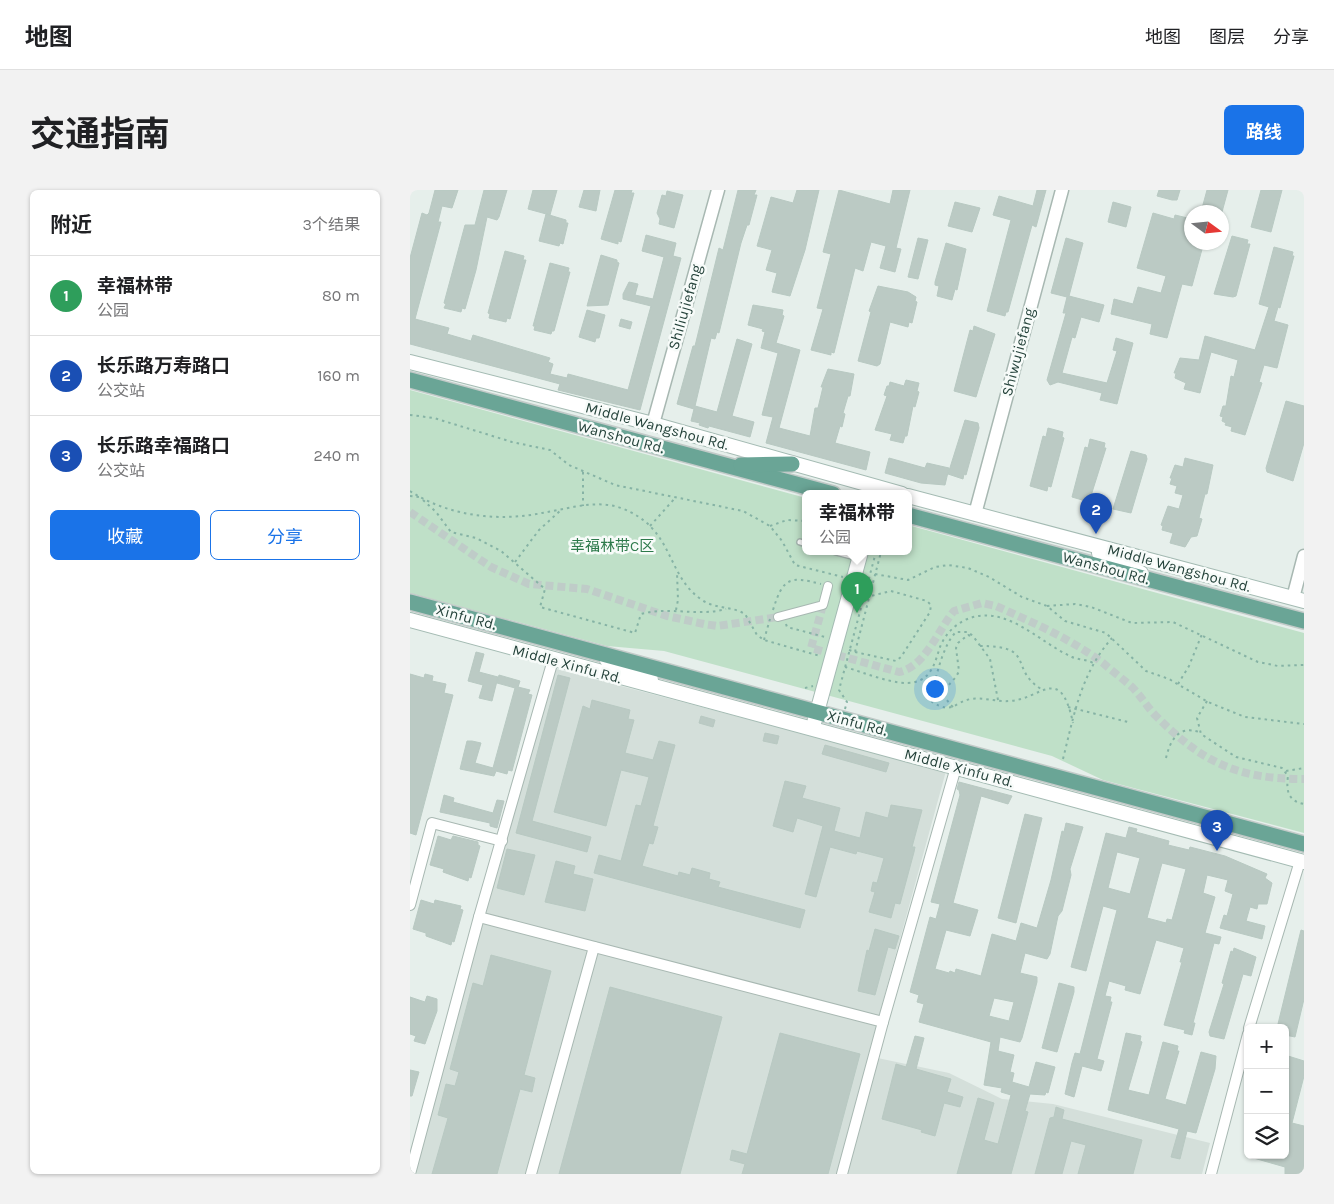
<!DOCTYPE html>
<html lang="zh">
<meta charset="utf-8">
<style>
:root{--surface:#fff;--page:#f2f2f2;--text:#202124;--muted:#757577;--line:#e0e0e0;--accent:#1a73e8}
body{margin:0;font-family:Karla,"Noto Sans SC",sans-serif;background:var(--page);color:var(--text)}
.controls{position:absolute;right:15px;bottom:15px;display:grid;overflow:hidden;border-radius:8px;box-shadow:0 1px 4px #0004}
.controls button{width:45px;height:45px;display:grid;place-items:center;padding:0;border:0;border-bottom:1px solid var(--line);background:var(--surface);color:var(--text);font:25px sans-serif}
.compass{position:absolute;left:774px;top:15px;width:45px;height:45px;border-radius:50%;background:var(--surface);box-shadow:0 1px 4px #0004;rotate:105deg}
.you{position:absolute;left:524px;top:498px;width:18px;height:18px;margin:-12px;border:4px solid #fff;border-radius:50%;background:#1a73e8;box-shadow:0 0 0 8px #1a73e833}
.badge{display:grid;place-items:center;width:32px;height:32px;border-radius:50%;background:var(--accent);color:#fff;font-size:16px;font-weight:700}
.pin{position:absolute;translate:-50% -41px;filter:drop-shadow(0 1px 2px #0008)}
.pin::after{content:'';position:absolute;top:26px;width:18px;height:15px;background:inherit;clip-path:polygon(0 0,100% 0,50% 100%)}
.popup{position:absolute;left:392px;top:300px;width:110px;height:65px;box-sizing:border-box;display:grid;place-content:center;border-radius:8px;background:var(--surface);filter:drop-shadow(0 1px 4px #0005);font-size:16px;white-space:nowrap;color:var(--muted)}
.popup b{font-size:19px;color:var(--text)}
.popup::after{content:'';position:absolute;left:50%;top:100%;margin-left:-10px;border:10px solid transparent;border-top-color:var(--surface)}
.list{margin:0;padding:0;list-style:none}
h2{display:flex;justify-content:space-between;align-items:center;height:65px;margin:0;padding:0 20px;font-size:21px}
h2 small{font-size:16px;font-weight:400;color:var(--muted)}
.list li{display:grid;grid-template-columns:32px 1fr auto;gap:15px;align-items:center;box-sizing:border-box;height:80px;padding:0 20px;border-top:1px solid var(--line)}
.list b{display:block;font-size:19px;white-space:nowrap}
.list p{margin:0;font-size:16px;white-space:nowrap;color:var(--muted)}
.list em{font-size:16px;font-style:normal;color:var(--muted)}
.actions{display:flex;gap:10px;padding:15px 20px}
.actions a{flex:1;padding:11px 0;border:1px solid var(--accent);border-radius:8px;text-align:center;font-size:18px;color:var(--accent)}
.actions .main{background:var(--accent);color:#fff}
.icon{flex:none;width:28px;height:28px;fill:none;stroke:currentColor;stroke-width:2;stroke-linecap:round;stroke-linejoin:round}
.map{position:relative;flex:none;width:894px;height:984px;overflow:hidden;border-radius:8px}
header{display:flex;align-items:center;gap:30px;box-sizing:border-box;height:70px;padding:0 25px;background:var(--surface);border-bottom:1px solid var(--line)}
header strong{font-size:24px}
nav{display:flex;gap:28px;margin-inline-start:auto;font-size:18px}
.intro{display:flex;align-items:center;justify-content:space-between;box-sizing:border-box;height:120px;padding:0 30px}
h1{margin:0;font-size:35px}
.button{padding:12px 22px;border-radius:8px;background:var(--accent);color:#fff;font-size:18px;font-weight:700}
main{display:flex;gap:30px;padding:0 30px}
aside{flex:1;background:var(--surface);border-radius:8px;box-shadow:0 1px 4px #0004}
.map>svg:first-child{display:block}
</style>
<header>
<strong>地图</strong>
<nav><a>地图</a><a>图层</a><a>分享</a></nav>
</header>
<div class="intro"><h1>交通指南</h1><a class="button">路线</a></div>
<main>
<aside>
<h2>附近<small>3个结果</small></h2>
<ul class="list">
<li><span class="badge" style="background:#2e9e5b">1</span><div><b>幸福林带</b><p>公园</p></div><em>80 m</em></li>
<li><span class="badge" style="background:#1a4fb4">2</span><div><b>长乐路万寿路口</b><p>公交站</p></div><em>160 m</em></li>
<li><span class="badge" style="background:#1a4fb4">3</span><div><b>长乐路幸福路口</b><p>公交站</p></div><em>240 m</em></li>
</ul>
<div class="actions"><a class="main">收藏</a><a>分享</a></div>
</aside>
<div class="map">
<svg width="894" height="984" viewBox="0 0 894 984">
<rect width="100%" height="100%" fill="#e6efeb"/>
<path fill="#d4dfda" d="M146,479L536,581L458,866L539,883L592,909L643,914L800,953L792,984H4L44,832Z"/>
<path fill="#bfe0c8" d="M0,200L396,308V362H498V335L894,443V643L693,590L642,566L254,461L197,456L0,403Z"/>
<g fill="#bbcac4" stroke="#b8c9c2" fill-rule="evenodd">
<path d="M25,0H48L42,18L32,16L28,32H31L5,129L39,138L37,144L61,151L63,145L140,168L138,172L143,174L140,184L157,188L158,184L218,200L241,116L213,109V104L219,92L228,94L225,105L243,109L254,67L232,61L236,45L266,53L263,66L271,68L230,220L148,200L150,194L0,154V68L12,23L17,25L19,23Z"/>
<path d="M74,0H97L89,27L87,30L77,27L66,80L55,119L52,118L51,122L34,118L36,114L34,113L55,35H65Z"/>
<path d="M123,0H147L140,25L118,19Z"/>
<path d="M174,0H190L186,21L169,17Z"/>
<path d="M205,0H222L221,3H224L211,52L208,51V54L191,49Z"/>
<path d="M328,0H346L344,5H347L339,35H337L331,53L309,143L307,142L305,149L301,148L285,216L307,222L327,149L342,154L322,226L344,232L340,247L299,236L298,238L289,235L290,233L281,231L284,219L267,214L283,156H285L309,58L313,60Z"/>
<path d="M387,0H409L395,60L380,106L362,102L367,83L356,80L362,60L347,56L361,7L383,13Z"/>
<path d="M429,0L480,14L483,0H500L486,58L491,59L485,82L470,78L476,56L461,52L453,81L445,78L424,163L421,162V165L401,160L413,119L407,118L421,64L413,62Z"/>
<path d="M627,0H636L626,37L622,35L598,122H596L595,126L577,121L601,30L583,25L589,6L623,16Z"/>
<path d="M749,0H770L767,10H762L747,6Z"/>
<path d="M797,0H818L812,22H791Z"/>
<path d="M851,0H872L861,42L841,37Z"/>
<path d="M257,1L273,5L264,38L249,34L250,29L247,23L252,5L256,6Z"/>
<path d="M545,12L570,18L562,42L538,36Z"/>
<path d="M703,12L721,17L716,37L698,32Z"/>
<path d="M743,23L764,29L765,25L782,29V54L794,52L782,96L772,94L757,148L740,144L742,134L701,124L704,109L723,114L728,97L751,103L756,86L727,78Z"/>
<path d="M136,24L156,30V33H158L153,54L150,53L149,56L129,51Z"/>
<path d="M822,46L838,50L837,54H840L826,106L823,107L804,104Z"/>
<path d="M508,48L518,50L508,89L498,87Z"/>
<path d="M656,48L673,53L659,106L694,115L689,132L671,127L665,148L662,147L652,183L697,193L707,161L703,160L706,148L723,153L707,214L690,210L692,203L648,192L640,195L637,190L656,123H653L657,107L641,103Z"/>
<path d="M536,53L556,59L547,100L545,99L542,110L527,106L529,96L525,95V92Z"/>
<path d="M864,57L883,62L882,66H884L870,118L868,117L864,131L878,135L867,178L854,175L849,192L852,193L835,245L821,241L822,237L815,235L816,233L812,231L813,227L810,226L813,216H816L821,186L824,187L828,170L801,162L790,203L774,199L776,193L765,188L766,183H764L770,168L789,170L795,146L845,160L859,117L849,114Z"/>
<path d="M95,61L114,66L113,70H116L100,129L97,128L96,132L79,128L80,124L78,123Z"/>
<path d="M191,65L207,70V72L209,73L198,115L177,116Z"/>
<path d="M140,73L159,78L158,82H160L144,141H142L141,144L124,140L125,136H123Z"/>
<path d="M468,96L498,102L506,107L505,111L507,112L502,133L499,132L498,137L480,132L470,174L467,176L448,171L461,122L459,121Z"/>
<path d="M343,115L373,120L372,125L374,126L366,153L390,160L369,238L400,246L405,218H408L413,197H411L418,179L444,184L440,206H438L433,223L435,224L432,237L430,236L425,253L460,262L456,280L356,253L363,227L352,225L368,163L351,158L355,142L352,141L353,139L338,135Z"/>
<path d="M177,120L195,125L189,148H186L185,152L169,147Z"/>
<path d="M211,129L222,132L220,139L209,136Z"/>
<path d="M564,136L585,144L566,207L544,201L560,140L563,141Z"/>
<path d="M496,190L509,193L507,201L509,202L505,217L503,216L497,246H495L493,253L480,250L482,244L465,240L477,206L474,205L477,196H479L480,192L494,196Z"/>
<path d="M876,211L894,216V253L883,291L857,282L856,278Z"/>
<path d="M555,230L568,233L569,238L556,285L554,284L553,289L538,284Z"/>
<path d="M638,238L653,242L652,247L654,248L641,297L638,296L637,301L620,296L633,246L636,247Z"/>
<path d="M680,249L695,253L694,258H696L679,312L662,307L675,257L678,258Z"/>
<path d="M721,261L736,265L737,269L721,323L703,319Z"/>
<path d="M479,268L515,278L517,273L539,278L535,295L511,293L475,283Z"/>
<path d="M775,268L803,275L797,304H795L789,328L792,329L787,346L781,347L775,357L760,353L763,343L752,340L753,336L751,335L758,316L769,319L773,305L765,303L767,296L760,294L762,288H760L765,275L773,277Z"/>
<path d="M66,462L74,464L69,482L88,487L82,511L69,508L73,495L58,491Z"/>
<path d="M0,484L14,488L15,484L23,486L22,491L36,494L34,503L43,505L6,645L0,643Z"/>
<path d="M89,485L110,491L108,497L120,500L118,504L122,505L102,581L98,580L97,584L86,581L84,586L50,579L57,551H62L71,553L65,573L83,578L105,498L87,493Z"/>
<path d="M148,485L160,488L122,631L181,647L177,662L106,643Z"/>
<path d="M182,510L220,520L218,529L224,530L215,563L243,570L249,551L265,555L243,636L248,637L243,654L239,653L232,676L268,686L269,682L280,685L282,678L300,683L299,689L310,692L308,697L395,720L390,738L184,683L189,665L211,671L226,615L231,616L239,587L211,580L196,636L144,622L173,516L180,519Z"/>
<path d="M291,526L305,530L303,537L289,533Z"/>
<path d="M355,543L369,546L367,554L353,551Z"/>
<path d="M415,555L479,573L476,582L412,564Z"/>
<path d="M375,591L396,596L392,608L430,618L424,641L450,648L456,622L478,628L481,615L512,620L502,657H505L504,662L490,714L485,713L481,728L459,722L465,702L461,701L463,692L467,693L474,668L447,661L446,664L420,657L406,707L395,704L413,636L387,628L383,642L363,636Z"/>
<path d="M549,592L602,606L598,614L571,606L543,713L568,720L560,746L536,740L525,779L539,783L540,781L545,783L546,779L571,786L582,744L606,751L611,733L627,738L641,690L652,641L654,642L656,633L673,637L660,679L661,685L652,721L648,726L640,764L637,769L615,763L610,783L627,787V792L612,848L610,852L590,847L588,861L604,865L600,882L604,883L602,892L619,897L626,872L645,877L638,903L636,902L635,905L620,904L615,921L618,922L601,984H547L568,908L584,913L574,950L588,954L601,905L591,902L592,898L574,895L581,852L509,832L514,814L507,812L509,805L500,802L520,727L526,729L530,714L521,712L550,605L549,600L547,599ZM584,808L604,812L599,831L579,826Z"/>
<path d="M34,605L44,608L43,612L83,623L87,610L94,611L87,638L80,636V633L30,622Z"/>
<path d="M615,624L632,628L606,733L588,728Z"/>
<path d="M719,637L727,639L726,642L759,651L758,655L779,660L780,657L815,666L857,684L855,688L862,693L857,714H848L847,719L840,717L836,731L855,736L852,749L810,738L814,725L817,726L823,704L815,701L818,690L797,685L793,703L805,707L795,743L811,747L809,754L804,753L783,833H785L782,845L774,843L775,840L754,835L772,772H770L774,758L746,750L730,804L715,800L716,796L699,791L695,806L701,807L700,812H702L687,869L694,871L691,881L672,876L664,907L655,904L662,873L665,863L670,864L707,720L693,716L676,781L661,777L696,643L716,648ZM707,662L730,668L720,704L698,698ZM752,673L776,679L762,730L757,729L756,733L737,728Z"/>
<path d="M28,646L41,650L43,646L68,652V655L70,656L61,688L59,687L58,691L33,682L34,679L20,675Z"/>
<path d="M97,659L125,665L114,705L87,698Z"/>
<path d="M146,671L165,676L163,684L183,689L175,721L135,712Z"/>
<path d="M11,710L24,714L25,710L51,716L50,719L53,720L44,752L42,751L41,755L16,746V743L3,739Z"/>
<path d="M465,739L489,746L485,759L478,757L465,805L448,801L457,760L459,761Z"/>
<path d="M891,740L894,741V809L885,847L875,845V838H867Z"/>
<path d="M824,758L846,767L841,786L833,784L814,849L800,846L799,842L814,794L812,793L821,761L823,762Z"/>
<path d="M81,765L141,781L114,885L125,888L122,902L110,899L87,984H22L38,928L28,925L36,894L45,896L49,882L40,879L63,793L73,796Z"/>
<path d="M649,793L664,797V802L647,862L632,858Z"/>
<path d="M200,797L312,827L270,984H149Z"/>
<path d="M17,806L27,809V821L15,854L4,851L6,846L0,844V807L15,812Z"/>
<path d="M370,843L450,864L418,984H332L335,974L320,970L322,960L337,964Z"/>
<path d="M716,843L731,846L730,851L732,852L718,900L739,905L753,852L768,856L767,861H769L755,909L776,915L791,862L806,866L805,879L786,943L777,941L770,969L761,967L769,939L698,920Z"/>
<path d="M505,846L514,848L506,879L541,889L537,902L553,907L550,917L534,913L525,946L511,942L512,940L472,929L486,874L496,877Z"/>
<path d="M875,865L894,871V886L882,933L894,936V984H875V977L840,967V965H875Z"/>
<path d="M0,880L9,882L2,906H0Z"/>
<path d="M646,917L654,920L652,929L732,950L723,984H668L676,955L661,951L652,984H625L640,928L644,927Z"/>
</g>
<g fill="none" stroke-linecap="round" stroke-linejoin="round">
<g stroke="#bfccc8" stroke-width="8" stroke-dasharray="8 4" stroke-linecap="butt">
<path d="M0,322L81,377L119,394L177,399L257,426L294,434L307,436L368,427"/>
<path d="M413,415L401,458L489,482C515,477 528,440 544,421L572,413L586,416C622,432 661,449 693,473C702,481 713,489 722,497C731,506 737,517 746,526C793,573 828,589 894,589"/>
</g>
<g stroke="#a8b8b2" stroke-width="8">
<g id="service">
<path d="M390,352L396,354"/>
<path d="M426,362L449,368"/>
</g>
</g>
<g stroke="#a8b8b2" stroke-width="10">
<path id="pedestrian" d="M368,427L413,415L418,396"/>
</g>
<g stroke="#a8b8b2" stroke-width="12">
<g id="minor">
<path d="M0,715L22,633L92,651"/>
<path d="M69,727L473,832"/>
<path d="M839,838L890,671"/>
<path d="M0,984L69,727L143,470"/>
<path d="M121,984L184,757"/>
<path d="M432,984L473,832L546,577"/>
<path d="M801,984L838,844"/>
</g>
</g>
<g stroke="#a8b8b2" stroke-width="15">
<g id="tertiary">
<path d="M243,234L308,0"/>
<path d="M565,324L652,0"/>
<path d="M883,408L894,366"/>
</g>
</g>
<g stroke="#a4bbb3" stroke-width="16">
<g id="secondary">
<path d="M0,172L243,234L492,304"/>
<path d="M498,306L894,411"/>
<path d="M689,363L731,383"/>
<path d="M0,430L894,672"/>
<path d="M197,470L241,490"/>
<path d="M404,533L451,362"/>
</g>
</g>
<g stroke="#c2cac8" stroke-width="18">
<g id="primary">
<path d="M0,190L423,304"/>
<path d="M331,275L382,274"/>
<path d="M498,325L894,431"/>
<path d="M0,412L894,654"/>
</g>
</g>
<g stroke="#86b3a5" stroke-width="2" stroke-dasharray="2.5 4" stroke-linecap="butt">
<path d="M0,225L24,228L102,252L140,260L159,275L205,295L333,321L360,336L372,351L385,375L433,387"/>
<path d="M173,282V316"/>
<path d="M0,301C38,326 88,332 132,323C157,319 186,309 211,318C265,338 255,385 292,410C305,419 322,416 335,424L347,445L354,450L410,466"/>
<path d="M0,306L9,307"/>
<path d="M13,310L26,322L41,342L66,348L91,361L135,399L130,417L225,443L231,424C259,416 288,427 316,419"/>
<path d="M240,336L266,307"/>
<path d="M360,336L377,330L396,331"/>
<path d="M105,372L129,340L151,320"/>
<path d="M465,384L498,390L525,377L538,375L558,378L579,387L612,407L637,416L655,431L696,443L736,481L759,489L798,512L835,527L894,534"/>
<path d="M637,416L665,414L681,417L722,433L763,432L848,472L868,476L894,475"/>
<path d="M266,420L268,410L267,383"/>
<path d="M363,420C373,387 380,386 411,394"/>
<path d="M376,434L377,437L415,447"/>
<path d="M354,450L360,429"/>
<path d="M570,456C627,456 598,478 631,499"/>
<path d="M439,460L445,462L471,362"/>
<path d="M445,462L486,471L491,467L520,422L521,415L517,411L481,401L461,406"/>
<path d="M435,477C453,482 488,497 505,492C522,488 525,472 530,457C535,445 543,436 555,430C595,412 628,452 662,467C669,470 676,469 683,473"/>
<path d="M768,494L779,476L792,444"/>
<path d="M395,498L403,496"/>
<path d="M588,510L580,469L563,446L558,442H546C533,454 523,494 522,512C544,525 543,512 561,509C573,507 587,512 599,511C631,510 650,472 663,533"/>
<path d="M797,511L787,528L791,544L826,567L872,578L878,586C876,601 878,611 894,614"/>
<path d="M543,517C524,499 543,496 549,481L546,458L548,453L558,445L564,447"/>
<path d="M658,517L718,532"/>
<path d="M435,519L437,512L429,500L466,362"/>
<path d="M756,568C760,551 768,535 789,542"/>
<path d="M653,569C664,525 671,483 702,448"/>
<path d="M876,581L894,578"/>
</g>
<use href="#service" stroke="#fff" stroke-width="5"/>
<use href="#pedestrian" stroke="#fff" stroke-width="8"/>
<use href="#minor" stroke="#fff" stroke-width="10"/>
<use href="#tertiary" stroke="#fff" stroke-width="12"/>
<use href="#secondary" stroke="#fff" stroke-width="14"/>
<use href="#primary" stroke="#6aa596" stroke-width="15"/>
</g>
<g text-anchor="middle" stroke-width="5" stroke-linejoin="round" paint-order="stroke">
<g font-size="15" fill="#24423a" stroke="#f7fbf9">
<text transform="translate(275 117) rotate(-74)" y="5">Shiliujiefang</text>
<text transform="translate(608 162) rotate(-75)" y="5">Shiwujiefang</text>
<text transform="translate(247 236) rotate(15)" y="5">Middle Wangshou Rd.</text>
<text transform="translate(211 247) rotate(15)" y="5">Wanshou Rd.</text>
<text transform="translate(696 378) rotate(15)" y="5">Wanshou Rd.</text>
<text transform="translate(769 378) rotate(15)" y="5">Middle Wangshou Rd.</text>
<text transform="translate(56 427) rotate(15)" y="5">Xinfu Rd.</text>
<text transform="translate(157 474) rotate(15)" y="5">Middle Xinfu Rd.</text>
<text transform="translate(447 533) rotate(15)" y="5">Xinfu Rd.</text>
<text transform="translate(549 578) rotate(15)" y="5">Middle Xinfu Rd.</text>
</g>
<g font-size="15" fill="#2d7a4b" stroke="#f7fbf9">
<text x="202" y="361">幸福林带C区</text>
</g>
</g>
</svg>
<div class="controls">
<button>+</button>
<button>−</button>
<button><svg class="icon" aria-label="layers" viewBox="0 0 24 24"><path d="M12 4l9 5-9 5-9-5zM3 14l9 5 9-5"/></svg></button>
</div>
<svg class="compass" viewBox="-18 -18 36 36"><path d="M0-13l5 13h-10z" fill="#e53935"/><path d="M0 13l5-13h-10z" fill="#757577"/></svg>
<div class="you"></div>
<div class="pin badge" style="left:447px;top:423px;background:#2e9e5b">1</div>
<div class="popup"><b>幸福林带</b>公园</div>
<div class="pin badge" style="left:686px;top:344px;background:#1a4fb4">2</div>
<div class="pin badge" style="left:807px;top:661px;background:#1a4fb4">3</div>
</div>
</main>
